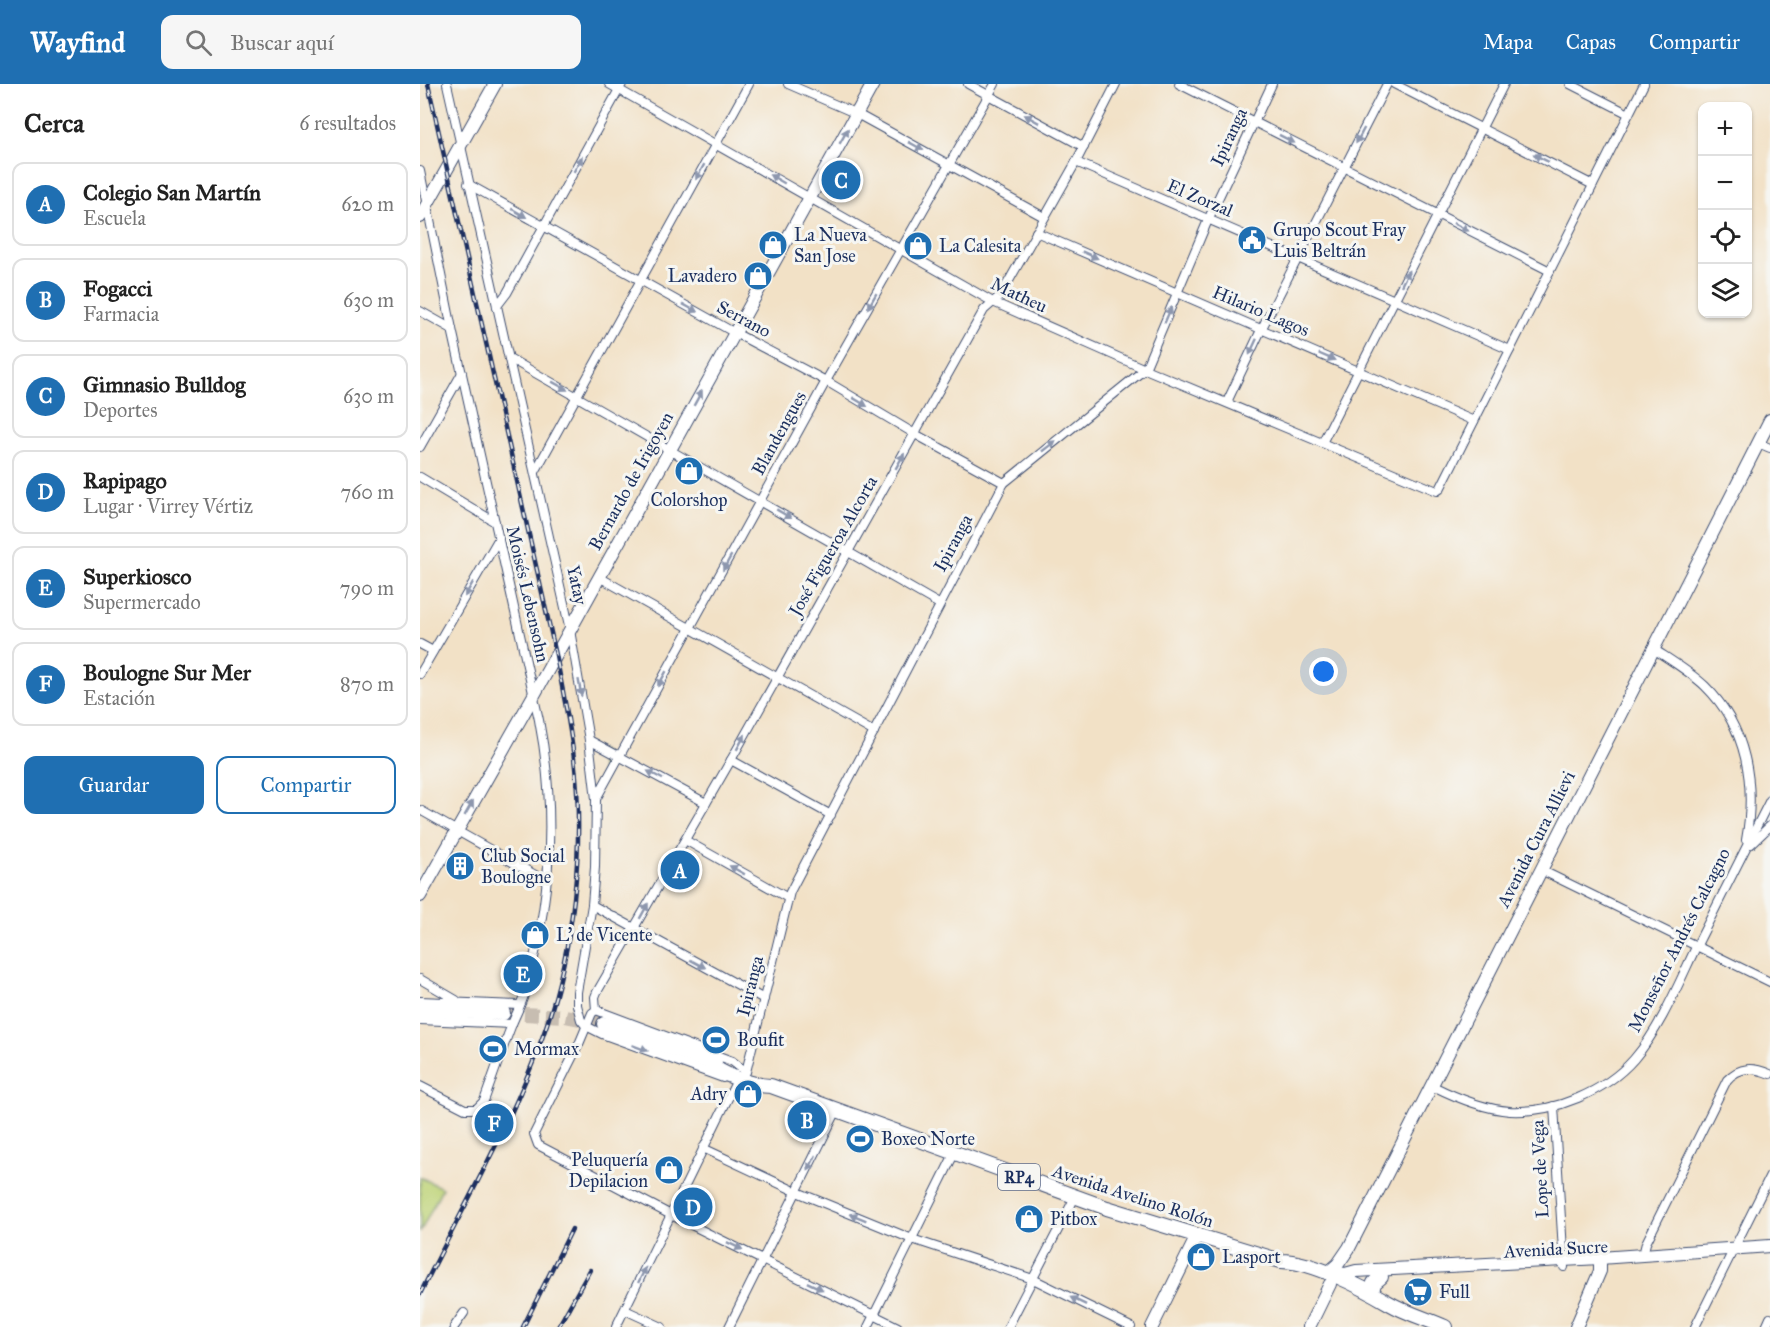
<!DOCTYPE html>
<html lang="es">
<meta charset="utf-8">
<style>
:root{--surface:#fff;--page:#f6f6f6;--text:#222;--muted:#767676;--line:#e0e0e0;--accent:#1f6fb2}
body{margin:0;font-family:"IM FELL Great Primer",serif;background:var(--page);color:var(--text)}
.controls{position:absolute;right:18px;top:18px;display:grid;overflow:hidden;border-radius:12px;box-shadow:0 2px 4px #0004}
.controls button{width:54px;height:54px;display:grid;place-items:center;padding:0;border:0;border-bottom:2px solid var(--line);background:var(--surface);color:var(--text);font:30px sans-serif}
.you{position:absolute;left:904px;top:588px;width:21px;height:21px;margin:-15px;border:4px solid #fff;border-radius:50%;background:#1a73e8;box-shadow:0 0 0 9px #1a73e833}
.badge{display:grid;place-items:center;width:39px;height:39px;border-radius:50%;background:var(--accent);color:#fff;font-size:20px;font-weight:700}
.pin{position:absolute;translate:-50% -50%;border:3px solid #fff;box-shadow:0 2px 6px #0006}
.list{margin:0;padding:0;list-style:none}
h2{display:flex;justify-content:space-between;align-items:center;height:78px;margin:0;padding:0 24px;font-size:26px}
h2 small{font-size:20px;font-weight:400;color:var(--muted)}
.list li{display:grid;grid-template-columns:39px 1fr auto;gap:18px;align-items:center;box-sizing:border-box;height:84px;margin:0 12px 12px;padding:0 12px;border:2px solid var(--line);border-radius:12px}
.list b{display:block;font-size:22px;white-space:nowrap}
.list p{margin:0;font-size:20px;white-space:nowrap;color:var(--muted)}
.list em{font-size:20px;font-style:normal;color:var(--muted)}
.actions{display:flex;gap:12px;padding:18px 24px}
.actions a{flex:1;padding:14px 0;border:2px solid var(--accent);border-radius:12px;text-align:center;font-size:21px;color:var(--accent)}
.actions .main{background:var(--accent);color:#fff}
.icon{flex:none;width:33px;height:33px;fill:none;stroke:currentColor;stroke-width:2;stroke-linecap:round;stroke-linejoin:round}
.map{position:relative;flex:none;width:1350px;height:1243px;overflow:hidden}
header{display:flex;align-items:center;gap:36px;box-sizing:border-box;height:84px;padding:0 30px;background:var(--accent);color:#fff}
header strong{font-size:28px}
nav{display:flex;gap:33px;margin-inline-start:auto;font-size:21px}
.search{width:420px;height:54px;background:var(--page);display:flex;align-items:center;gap:15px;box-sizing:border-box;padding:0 21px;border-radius:12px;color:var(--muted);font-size:22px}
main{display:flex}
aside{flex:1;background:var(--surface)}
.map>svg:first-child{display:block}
</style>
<header>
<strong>Wayfind</strong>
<div class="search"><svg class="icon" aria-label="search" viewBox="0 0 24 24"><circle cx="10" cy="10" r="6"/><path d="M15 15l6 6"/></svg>Buscar aquí</div>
<nav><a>Mapa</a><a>Capas</a><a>Compartir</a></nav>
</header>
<main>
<aside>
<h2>Cerca<small>6 resultados</small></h2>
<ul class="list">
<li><span class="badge">A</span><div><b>Colegio San Martín</b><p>Escuela</p></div><em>620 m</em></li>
<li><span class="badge">B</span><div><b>Fogacci</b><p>Farmacia</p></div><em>630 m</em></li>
<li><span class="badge">C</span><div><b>Gimnasio Bulldog</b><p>Deportes</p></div><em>630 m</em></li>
<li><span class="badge">D</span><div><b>Rapipago</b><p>Lugar · Virrey Vértiz</p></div><em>760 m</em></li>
<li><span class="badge">E</span><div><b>Superkiosco</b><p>Supermercado</p></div><em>790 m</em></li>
<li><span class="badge">F</span><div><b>Boulogne Sur Mer</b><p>Estación</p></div><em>870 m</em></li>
</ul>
<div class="actions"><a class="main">Guardar</a><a>Compartir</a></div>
</aside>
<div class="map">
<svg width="1350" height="1243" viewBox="0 0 1350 1243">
<rect width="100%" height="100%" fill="#f6f6f2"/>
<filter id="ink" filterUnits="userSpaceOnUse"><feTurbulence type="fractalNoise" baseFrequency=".0167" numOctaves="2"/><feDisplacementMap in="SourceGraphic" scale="12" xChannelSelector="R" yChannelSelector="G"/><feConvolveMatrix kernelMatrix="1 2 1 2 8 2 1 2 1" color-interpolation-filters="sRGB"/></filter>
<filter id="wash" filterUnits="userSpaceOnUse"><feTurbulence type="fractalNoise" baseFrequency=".008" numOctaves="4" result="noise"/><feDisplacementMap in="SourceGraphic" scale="24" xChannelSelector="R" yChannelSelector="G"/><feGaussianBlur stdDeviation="1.35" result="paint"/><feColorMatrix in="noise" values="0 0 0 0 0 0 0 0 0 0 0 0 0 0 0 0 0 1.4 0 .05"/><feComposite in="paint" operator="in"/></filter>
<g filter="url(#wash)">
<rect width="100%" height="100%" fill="#f2e1c6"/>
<g fill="#bed377" stroke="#6c816a" stroke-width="1.5">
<path d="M179,666L192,674L182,693Z"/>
<path d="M0,1093L22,1104L0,1149Z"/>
</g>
</g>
<g filter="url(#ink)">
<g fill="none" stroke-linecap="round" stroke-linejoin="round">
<path stroke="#c7bdb1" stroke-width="14" stroke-dasharray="14 7" stroke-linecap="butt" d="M83,929L145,932L184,940"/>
<g stroke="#3b4a6e" stroke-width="10">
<g id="street">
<path d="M27,0L150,546L169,656L176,715L175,783L172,821L157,908V921L161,936L166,942L182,950L303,994"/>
<path d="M189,0L573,218L725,285L1017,407L1020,405L1224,0"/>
<path d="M368,0L437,30L624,133"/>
<path d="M548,0L664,63"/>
<path d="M759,0L1130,187"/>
<path d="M974,0L1173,101"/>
<path d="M1150,0L1209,30"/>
<path d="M656,78L1090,266"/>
<path d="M0,87L32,245L119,636C137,728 131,821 104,911C101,921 96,930 92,940C82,966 73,992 64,1017L56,1025H45L0,1002"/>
<path d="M48,100L315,249L406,297L495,350L584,399"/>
<path d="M616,148L1054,337"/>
<path d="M77,222L87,209L202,0"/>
<path d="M0,227L32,245"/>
<path d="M89,274L519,520"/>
<path d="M807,318L841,246L967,0"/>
<path d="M902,359L1084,0"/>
<path d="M1338,359L1350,364"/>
<path d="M0,363L42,289"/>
<path d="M115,388L329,0"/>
<path d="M0,393L75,438"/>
<path d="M179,493L454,648"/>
<path d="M0,560L13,567"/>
<path d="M1232,564C1250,576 1269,587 1285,602C1327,643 1336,701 1326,756"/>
<path d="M0,590L79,454"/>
<path d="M169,656L286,719"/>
<path d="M311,676L411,731"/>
<path d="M176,715L406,297L575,0"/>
<path d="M0,726L126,797"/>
<path d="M265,756L368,814"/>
<path d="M1331,760L1350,742"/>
<path d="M1121,786L1350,898"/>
<path d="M172,821L344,915"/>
<path d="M0,895L36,916"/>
<path d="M0,917L99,921"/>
<path d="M176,926L312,977L326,988L370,808L584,399L725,285L788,136L852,0"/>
<path d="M0,936L92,940"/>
<path d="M1013,1002C1037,1014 1063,1025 1090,1027C1134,1029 1185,1008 1214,975C1242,942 1259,898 1278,859C1302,812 1326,764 1350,716"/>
<path d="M1134,1022L1144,1183"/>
<path d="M283,1064L377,1108L492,1155L613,1195L711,1243"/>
<path d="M1223,1171L1226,1159L1307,996C1320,982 1333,983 1350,990"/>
<path d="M205,1226L242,1243"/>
<path d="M34,1243L44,1229"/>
<path d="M196,1243L316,998"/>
<path d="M309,1243L417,1026"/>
<path d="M448,1243L534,1070"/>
<path d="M478,1243L251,1131L118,1061L114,1050L159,960L172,929L176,926L175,913L177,908L311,676L564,226L581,211L656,78L696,0"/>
<path d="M588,1243L655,1113"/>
<path d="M1275,1243L1350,1092"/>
<path d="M1346,1243L1350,1234"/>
</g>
</g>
<g stroke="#3b4a6e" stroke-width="14">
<g id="secondary">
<path d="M0,133L75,0"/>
<path d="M0,812L114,611L453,0"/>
<path d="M910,1187L918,1180L929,1164L1350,336"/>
<path d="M911,1187L925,1190L936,1187L1180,1174L1350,1162"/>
<path d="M732,1243L777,1152"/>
<path d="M889,1243L910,1200"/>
<path d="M1156,1243L1180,1187V1174"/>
</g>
</g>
<g stroke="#3b4a6e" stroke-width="16">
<g id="primary">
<path d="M0,926L83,929"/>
<path d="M184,940L289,978H295"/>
<path d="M289,978C300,991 334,1002 351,1002L687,1124L861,1177C892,1177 942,1203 969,1219C986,1229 1007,1235 1025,1243"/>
<path d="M952,1207L954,1199L961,1193"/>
</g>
</g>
<use href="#street" stroke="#fff" stroke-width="8"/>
<use href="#secondary" stroke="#fff" stroke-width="12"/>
<use href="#primary" stroke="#fff" stroke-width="14"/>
<g stroke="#1b2f5e" stroke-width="4.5">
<g id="rail">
<path d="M0,1210C43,1123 95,1034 126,943C153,864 164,766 155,683C151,645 143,608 136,571L8,0"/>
<path d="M103,1243L152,1145"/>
<path d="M138,1243L170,1186"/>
</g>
</g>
<use href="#rail" stroke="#f6f6f2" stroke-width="2" stroke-dasharray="7" stroke-linecap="butt"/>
</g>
<defs><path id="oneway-solid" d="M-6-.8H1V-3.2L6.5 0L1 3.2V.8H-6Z" transform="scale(1.5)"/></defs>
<g fill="#8d97ae">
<use href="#oneway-solid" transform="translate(612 35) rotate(-151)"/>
<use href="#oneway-solid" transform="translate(424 52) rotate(-60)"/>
<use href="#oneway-solid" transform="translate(940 52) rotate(118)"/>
<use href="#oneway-solid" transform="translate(867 55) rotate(27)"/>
<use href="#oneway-solid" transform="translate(496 62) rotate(29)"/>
<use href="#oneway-solid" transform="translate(1121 74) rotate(-153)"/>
<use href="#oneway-solid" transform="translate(158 80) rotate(-61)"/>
<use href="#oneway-solid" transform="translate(280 88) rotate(119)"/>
<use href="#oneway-solid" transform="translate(357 95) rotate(-150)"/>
<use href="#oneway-solid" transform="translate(99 129) rotate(30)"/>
<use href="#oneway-solid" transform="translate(1041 143) rotate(27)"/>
<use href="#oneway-solid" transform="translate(670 171) rotate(24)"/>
<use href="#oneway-solid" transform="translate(985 194) rotate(-64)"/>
<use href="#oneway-solid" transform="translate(452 217) rotate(120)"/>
<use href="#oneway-solid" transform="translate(270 224) rotate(29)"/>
<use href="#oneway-solid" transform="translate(748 231) rotate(-67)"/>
<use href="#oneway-solid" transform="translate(833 263) rotate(115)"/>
<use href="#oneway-solid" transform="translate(907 273) rotate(23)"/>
<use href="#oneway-solid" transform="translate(140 302) rotate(29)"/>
<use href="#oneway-solid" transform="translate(278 314) rotate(-61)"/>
<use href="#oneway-solid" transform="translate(440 318) rotate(31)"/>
<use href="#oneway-solid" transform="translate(629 362) rotate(-38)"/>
<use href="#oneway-solid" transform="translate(480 377) rotate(-60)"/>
<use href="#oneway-solid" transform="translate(364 430) rotate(31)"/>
<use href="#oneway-solid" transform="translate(307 479) rotate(119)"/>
<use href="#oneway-solid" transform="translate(49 505) rotate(120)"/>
<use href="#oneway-solid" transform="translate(242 595) rotate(119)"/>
<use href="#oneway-solid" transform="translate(160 604) rotate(80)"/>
<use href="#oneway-solid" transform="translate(321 658) rotate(-61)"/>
<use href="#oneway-solid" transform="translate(235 691) rotate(-152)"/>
<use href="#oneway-solid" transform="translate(49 724) rotate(-60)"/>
<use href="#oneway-solid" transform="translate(317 786) rotate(-151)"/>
<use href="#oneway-solid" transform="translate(224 827) rotate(-61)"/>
<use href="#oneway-solid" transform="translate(278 880) rotate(28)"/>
<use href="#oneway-solid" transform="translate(220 964) rotate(20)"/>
<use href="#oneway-solid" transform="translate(392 1079) rotate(116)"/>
<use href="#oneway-solid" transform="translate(438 1133) rotate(-158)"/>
<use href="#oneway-solid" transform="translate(315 1162) rotate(26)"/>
<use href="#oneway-solid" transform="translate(222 1191) rotate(-64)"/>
<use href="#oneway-solid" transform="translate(395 1202) rotate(26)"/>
<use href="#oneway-solid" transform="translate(658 1217) rotate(-154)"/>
</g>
</g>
<defs>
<g id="civic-disc" transform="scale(1.5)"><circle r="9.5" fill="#1f6fb2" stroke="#f6f6f2"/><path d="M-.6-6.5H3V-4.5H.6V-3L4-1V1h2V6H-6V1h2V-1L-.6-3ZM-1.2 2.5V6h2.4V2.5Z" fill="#fff"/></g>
<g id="shop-disc" transform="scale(1.5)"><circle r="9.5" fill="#1f6fb2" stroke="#f6f6f2"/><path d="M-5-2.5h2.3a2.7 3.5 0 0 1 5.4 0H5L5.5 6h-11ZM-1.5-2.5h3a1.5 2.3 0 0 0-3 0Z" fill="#fff"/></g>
<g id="building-disc" transform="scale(1.5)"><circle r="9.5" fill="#1f6fb2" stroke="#f6f6f2"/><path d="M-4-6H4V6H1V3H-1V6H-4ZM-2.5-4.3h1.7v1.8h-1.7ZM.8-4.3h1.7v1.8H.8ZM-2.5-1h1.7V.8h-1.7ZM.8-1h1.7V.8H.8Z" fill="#fff"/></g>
<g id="stadium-disc" transform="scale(1.5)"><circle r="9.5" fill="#1f6fb2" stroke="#f6f6f2"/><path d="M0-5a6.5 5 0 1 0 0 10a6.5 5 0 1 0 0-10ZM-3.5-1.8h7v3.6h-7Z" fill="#fff"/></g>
<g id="supermarket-disc" transform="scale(1.5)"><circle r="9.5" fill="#1f6fb2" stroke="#f6f6f2"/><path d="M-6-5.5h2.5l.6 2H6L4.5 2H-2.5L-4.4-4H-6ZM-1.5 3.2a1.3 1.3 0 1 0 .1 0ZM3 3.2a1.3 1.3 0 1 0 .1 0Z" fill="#fff"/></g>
</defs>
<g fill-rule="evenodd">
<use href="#civic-disc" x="832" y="156"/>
<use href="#shop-disc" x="353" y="161"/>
<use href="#shop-disc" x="498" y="162"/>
<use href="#shop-disc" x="338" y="192"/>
<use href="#shop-disc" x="269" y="387"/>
<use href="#building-disc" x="40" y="782"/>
<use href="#shop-disc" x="115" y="851"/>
<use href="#stadium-disc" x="296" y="956"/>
<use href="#stadium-disc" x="73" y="965"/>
<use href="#shop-disc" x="328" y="1010"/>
<use href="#stadium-disc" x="440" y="1055"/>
<use href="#shop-disc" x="249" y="1086"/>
<use href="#shop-disc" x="609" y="1135"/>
<use href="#shop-disc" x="781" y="1173"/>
<use href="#supermarket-disc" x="998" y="1208"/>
</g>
<g text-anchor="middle" stroke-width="6" stroke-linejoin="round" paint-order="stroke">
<rect fill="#f6f6f2" stroke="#5d6b8a" stroke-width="1.5" x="578" y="1080" width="42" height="26" rx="4.5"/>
<g font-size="16" font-weight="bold" fill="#1b2f5e">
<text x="599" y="1099">RP4</text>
</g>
<g font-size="18" fill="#1b2f5e" stroke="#f6f6f2">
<text transform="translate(809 53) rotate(-65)" y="6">Ipiranga</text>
<text transform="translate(780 114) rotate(23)" y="6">El Zorzal</text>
<text transform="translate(599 211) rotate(25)" y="6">Matheu</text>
<text transform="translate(841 227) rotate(23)" y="6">Hilario Lagos</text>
<text transform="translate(324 235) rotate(28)" y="6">Serrano</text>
<text transform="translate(359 349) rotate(-61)" y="6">Blandengues</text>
<text transform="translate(211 397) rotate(-61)" y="6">Bernardo de Irigoyen</text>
<text transform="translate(533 459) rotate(-62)" y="6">Ipiranga</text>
<text transform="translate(413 462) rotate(-60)" y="6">José Figueroa Alcorta</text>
<text transform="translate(157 501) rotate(78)" y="6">Yatay</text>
<text transform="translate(108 510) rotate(77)" y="6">Moisés Lebensohn</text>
<text transform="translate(1116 755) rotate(-63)" y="6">Avenida Cura Allievi</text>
<text transform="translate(1259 856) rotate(-63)" y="6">Monseñor Andrés Calcagno</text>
<text transform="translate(330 902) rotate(-76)" y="6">Ipiranga</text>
<text transform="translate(1120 1085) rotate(-93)" y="6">Lope de Vega</text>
<text transform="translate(713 1112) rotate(18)" y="6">Avenida Avelino Rolón</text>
<text transform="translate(1136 1165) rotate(-3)" y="6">Avenida Sucre</text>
</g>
<g font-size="18" fill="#1b2f5e" stroke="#f6f6f2" text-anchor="start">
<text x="853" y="152">Grupo Scout Fray<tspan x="853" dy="21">Luis Beltrán</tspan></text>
<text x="374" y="157">La Nueva<tspan x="374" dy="21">San Jose</tspan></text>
<text x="519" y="168">La Calesita</text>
<text x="317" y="198" text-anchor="end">Lavadero</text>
<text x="269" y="422" text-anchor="middle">Colorshop</text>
<text x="61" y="778">Club Social<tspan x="61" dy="21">Boulogne</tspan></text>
<text x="136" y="857">L' de Vicente</text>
<text x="317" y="962">Boufit</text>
<text x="94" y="971">Mormax</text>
<text x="307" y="1016" text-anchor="end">Adry</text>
<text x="461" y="1061">Boxeo Norte</text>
<text x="228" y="1082" text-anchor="end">Peluquería<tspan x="228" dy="21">Depilacion</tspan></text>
<text x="630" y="1141">Pitbox</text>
<text x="802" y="1179">Lasport</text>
<text x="1019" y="1214">Full</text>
</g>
</g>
</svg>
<div class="controls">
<button>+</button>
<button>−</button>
<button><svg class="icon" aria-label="locate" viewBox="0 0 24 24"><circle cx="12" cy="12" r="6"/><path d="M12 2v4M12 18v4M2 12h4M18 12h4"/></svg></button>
<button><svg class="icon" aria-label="layers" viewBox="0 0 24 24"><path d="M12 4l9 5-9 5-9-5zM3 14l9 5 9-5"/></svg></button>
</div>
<div class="you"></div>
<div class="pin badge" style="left:260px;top:786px">A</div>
<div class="pin badge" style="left:387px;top:1036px">B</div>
<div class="pin badge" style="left:421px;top:96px">C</div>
<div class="pin badge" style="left:273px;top:1123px">D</div>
<div class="pin badge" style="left:103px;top:890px">E</div>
<div class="pin badge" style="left:74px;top:1039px">F</div>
</div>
</main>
